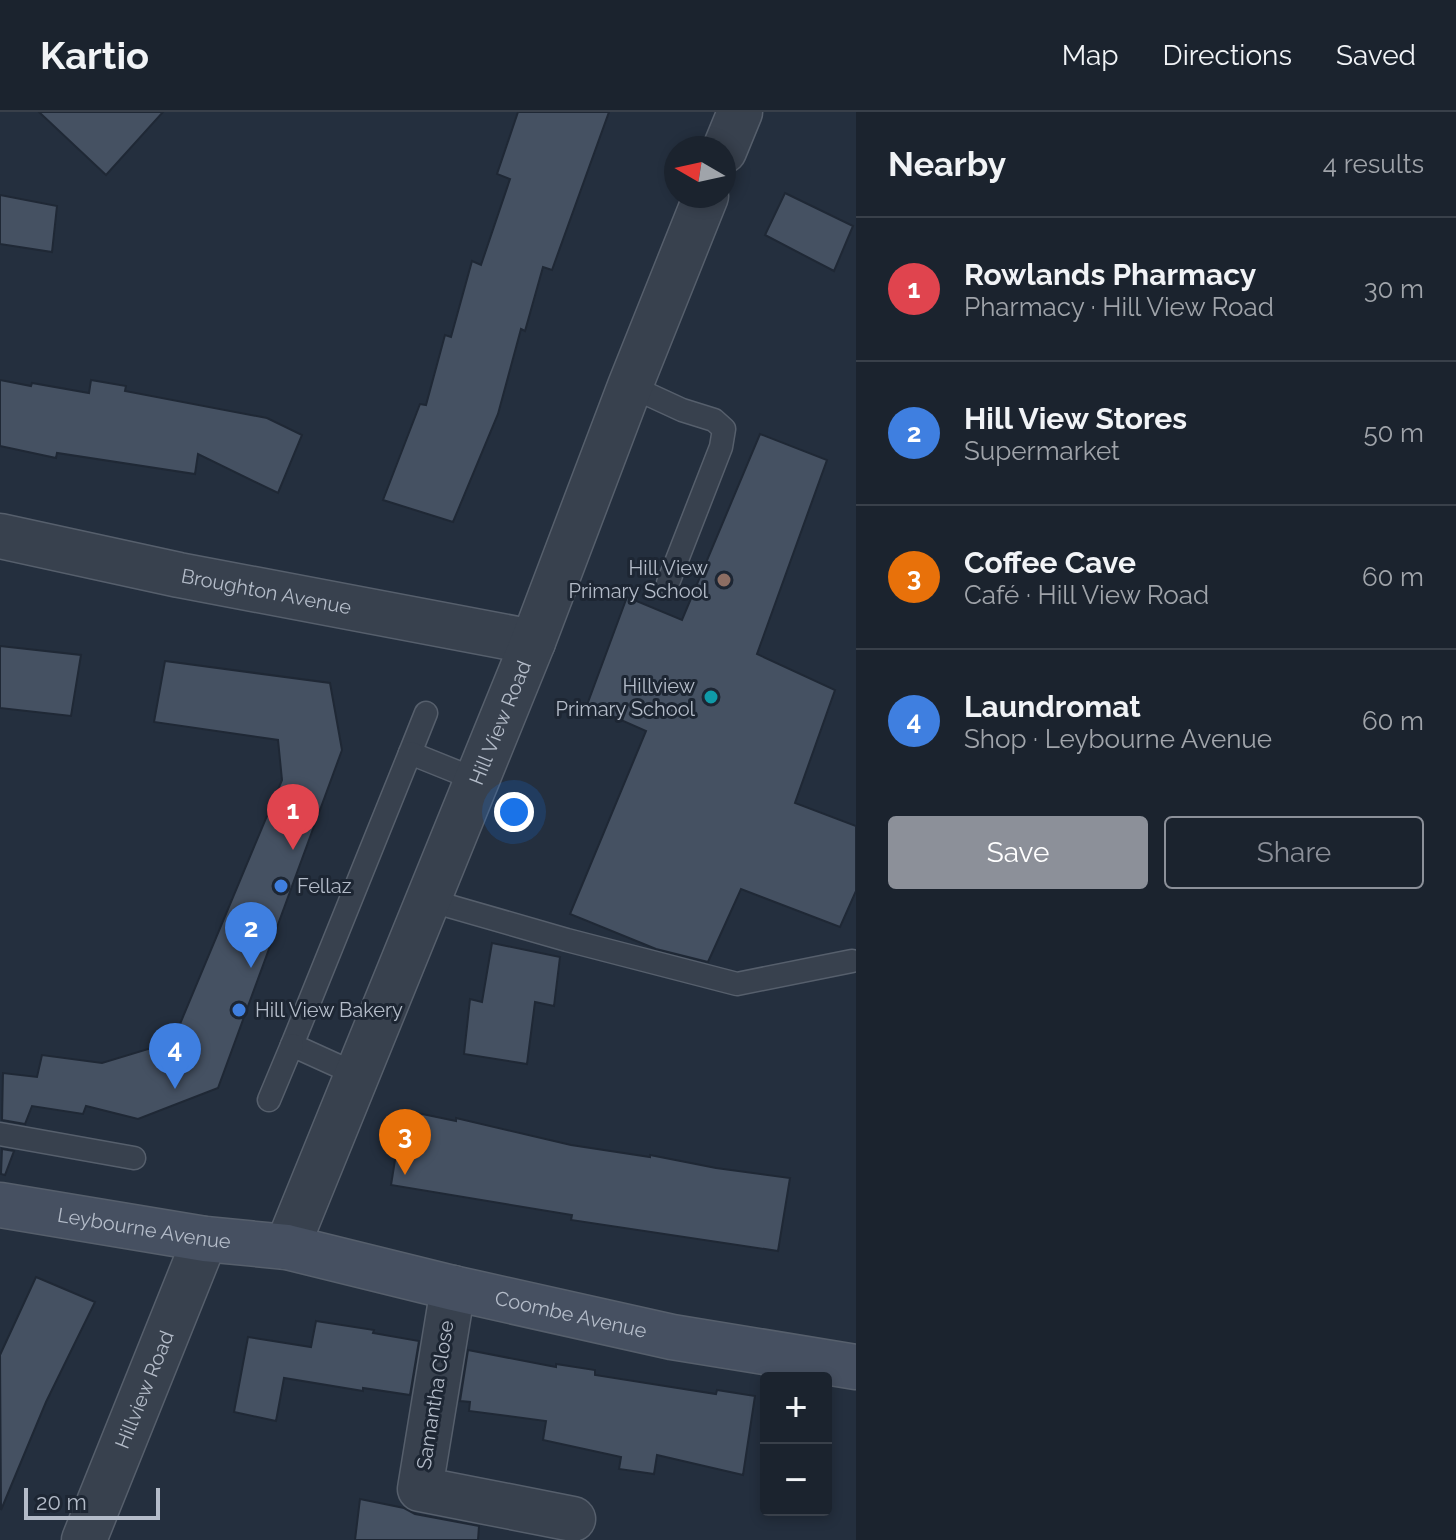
<!DOCTYPE html>
<meta charset="utf-8">
<style>
:root{--surface:#1b232e;--page:#282f3a;--text:#f1f3f6;--muted:#a0a4aa;--line:#39404a;--accent:#8c9099}
body{margin:0;font-family:Raleway,sans-serif;background:var(--page);color:var(--text)}
.controls{position:absolute;right:24px;bottom:24px;display:grid;overflow:hidden;border-radius:8px;box-shadow:0 4px 12px #0003}
.controls button{width:72px;height:72px;display:grid;place-items:center;padding:0;border:0;border-bottom:2px solid var(--line);background:var(--surface);color:var(--text);font:40px sans-serif}
.compass{position:absolute;left:664px;top:24px;width:72px;height:72px;border-radius:50%;background:var(--surface);box-shadow:0 4px 12px #0003;rotate:279deg}
.scale{position:absolute;left:24px;bottom:20px;width:136px;box-sizing:border-box;padding-left:8px;border:4px solid #b4bcc9;border-top:0;font-size:22px;line-height:28px;white-space:nowrap;color:#b4bcc9;-webkit-text-stroke:6px #1d2633;paint-order:stroke}
.you{position:absolute;left:514px;top:700px;width:28px;height:28px;margin:-20px;border:6px solid #fff;border-radius:50%;background:#1a73e8;box-shadow:0 0 0 12px #1a73e833}
.badge{display:grid;place-items:center;width:52px;height:52px;border-radius:50%;background:var(--accent);color:#fff;font-size:26px;font-weight:700}
.pin{position:absolute;translate:-50% -66px;filter:drop-shadow(0 2px 4px #0008)}
.pin::after{content:'';position:absolute;top:42px;width:28px;height:24px;background:inherit;clip-path:polygon(0 0,100% 0,50% 100%)}
.list{margin:0;padding:0;list-style:none}
h2{display:flex;justify-content:space-between;align-items:center;height:104px;margin:0;padding:0 32px;font-size:34px}
h2 small{font-size:26px;font-weight:400;color:var(--muted)}
.list li{display:grid;grid-template-columns:52px 1fr auto;gap:24px;align-items:center;box-sizing:border-box;height:144px;padding:0 32px;border-top:2px solid var(--line)}
.list b{display:block;font-size:30px;white-space:nowrap}
.list p{margin:0;font-size:26px;white-space:nowrap;color:var(--muted)}
.list em{font-size:26px;font-style:normal;color:var(--muted)}
.actions{display:flex;gap:16px;padding:24px 32px}
.actions a{flex:1;padding:18px 0;border:2px solid var(--accent);border-radius:8px;text-align:center;font-size:28px;color:var(--accent)}
.actions .main{background:var(--accent);color:#fff}
.map{position:relative;flex:none;width:856px;height:1428px;overflow:hidden}
header{display:flex;align-items:center;gap:48px;box-sizing:border-box;height:112px;padding:0 40px;background:var(--surface);border-bottom:2px solid var(--line)}
header strong{font-size:38px}
nav{display:flex;gap:44px;margin-inline-start:auto;font-size:28px}
main{display:flex}
aside{flex:1;background:var(--surface)}
.map>svg:first-child{display:block}
</style>
<header>
<strong>Kartio</strong>
<nav><a>Map</a><a>Directions</a><a>Saved</a></nav>
</header>
<main>
<div class="map">
<svg width="856" height="1428" viewBox="0 0 856 1428">
<rect width="100%" height="100%" fill="#242f3e"/>
<g fill="#455162" stroke="#1f2835" stroke-width="2">
<path d="M39,0H163L106,63Z"/>
<path d="M518,0H609L552,158L543,155L525,219L521,217L498,302L453,410L383,388L420,292L426,293L445,223L451,225L472,149L481,153L510,67L497,62Z"/>
<path d="M785,81L853,114L834,159L765,123Z"/>
<path d="M0,83L57,94L52,140L0,132Z"/>
<path d="M0,268L31,274L32,271L89,281L91,268L126,274L125,279L267,306L302,323L278,381L198,342L195,362L57,341L56,346L0,334Z"/>
<path d="M760,322L827,348L757,542L835,578L795,691L856,714V779L840,815L741,777L708,850L656,837L570,802L646,619L587,593L627,485L682,508Z"/>
<path d="M0,534L81,543L71,604L0,596Z"/>
<path d="M165,549L330,571L342,638L218,976L138,1007L86,994L83,1002L32,994L25,1012L2,1008L3,961L37,965L42,943L102,951L165,932L180,912L282,668L278,628L154,610Z"/>
<path d="M492,831L560,845L554,894L535,890L527,952L464,942L470,887L482,890Z"/>
<path d="M403,998L456,1009V1006L571,1033L650,1045V1043L716,1056L790,1066L778,1139L571,1108L572,1103L391,1073Z"/>
<path d="M2,1037L14,1039L5,1063L1,1062Z"/>
<path d="M36,1165L95,1190L46,1290L1,1398L0,1243Z"/>
<path d="M316,1209L374,1218L373,1221L419,1229L410,1283L363,1276V1279L284,1266L276,1309L234,1300L248,1225L311,1235Z"/>
<path d="M468,1238L556,1255V1252L595,1258V1263L716,1282L717,1278L755,1284L743,1363L657,1343L654,1362L619,1357L621,1345L543,1328L546,1309L469,1299L470,1290L460,1289Z"/>
<path d="M360,1387L404,1396L415,1402L479,1414L478,1428H355Z"/>
</g>
<g fill="none" stroke-linecap="round" stroke-linejoin="round">
<g stroke="#565f6c" stroke-width="25">
<g id="lane">
<path d="M630,274L682,298L714,308L724,317L721,335L668,471"/>
<path d="M410,641L426,601"/>
<path d="M428,788L567,828L737,872L852,849"/>
<path d="M358,963L292,933L410,641L477,668"/>
<path d="M269,988L292,933"/>
<path d="M0,1022L134,1046"/>
</g>
</g>
<g stroke="#565f6c" stroke-width="47">
<g id="street">
<path d="M724,39L740,0"/>
<path id="s1" d="M0,424L179,463L533,530"/>
<path id="s2" d="M287,1135L533,530L630,274L706,84"/>
<path d="M453,1176L420,1377L573,1407"/>
<path id="s3" d="M84,1428L205,1127"/>
</g>
</g>
<g stroke="#565f6c" stroke-width="47">
<g id="secondary">
<path id="s4" d="M0,1093L205,1127L287,1135L453,1176L672,1225L856,1255"/>
</g>
</g>
<use href="#lane" stroke="#38414e" stroke-width="22"/>
<use href="#street" stroke="#38414e" stroke-width="44"/>
<use href="#secondary" stroke="#465061" stroke-width="44"/>
</g>
<circle fill="#8d6e63" stroke="#1d2633" stroke-width="3" cx="724" cy="468" r="8"/>
<circle fill="#0f9aa8" stroke="#1d2633" stroke-width="3" cx="711" cy="585" r="8"/>
<g fill="#3f7fe0" stroke="#1d2633" stroke-width="3">
<circle cx="281" cy="774" r="8"/>
<circle cx="239" cy="898" r="8"/>
</g>
<g text-anchor="middle" stroke-width="6" stroke-linejoin="round" paint-order="stroke">
<g font-size="20" fill="#b4bcc9" stroke="#1d2633" text-anchor="end">
<text x="708" y="463">Hill View<tspan x="708" dy="23">Primary School</tspan></text>
<text x="695" y="581">Hillview<tspan x="695" dy="23">Primary School</tspan></text>
<text x="297" y="781" text-anchor="start">Fellaz</text>
<text x="255" y="905" text-anchor="start">Hill View Bakery</text>
</g>
<g font-size="20" fill="#b4bcc9" stroke="#1d2633">
<text dy="7" stroke="none"><textPath href="#s1" startOffset="272">Broughton Avenue</textPath></text>
<text dy="7" stroke="none"><textPath href="#s2" startOffset="566">Hill View Road</textPath></text>
<text dy="7" stroke="none"><textPath href="#s4" startOffset="146">Leybourne Avenue</textPath></text>
<text dy="7" stroke="none"><textPath href="#s4" startOffset="582">Coombe Avenue</textPath></text>
<text dy="7" stroke="none"><textPath href="#s3" startOffset="162">Hillview Road</textPath></text>
<text transform="translate(435 1283) rotate(-81)" y="7">Samantha Close</text>
</g>
</g>
</svg>
<div class="controls">
<button>+</button>
<button>−</button>
</div>
<svg class="compass" viewBox="-18 -18 36 36"><path d="M0-13l5 13h-10z" fill="#e53935"/><path d="M0 13l5-13h-10z" fill="#a0a4aa"/></svg>
<div class="scale">20 m</div>
<div class="you"></div>
<div class="pin badge" style="left:293px;top:738px;background:#e0444e">1</div>
<div class="pin badge" style="left:251px;top:856px;background:#3f7fe0">2</div>
<div class="pin badge" style="left:405px;top:1063px;background:#e8710a">3</div>
<div class="pin badge" style="left:175px;top:977px;background:#3f7fe0">4</div>
</div>
<aside>
<h2>Nearby<small>4 results</small></h2>
<ul class="list">
<li><span class="badge" style="background:#e0444e">1</span><div><b>Rowlands Pharmacy</b><p>Pharmacy · Hill View Road</p></div><em>30 m</em></li>
<li><span class="badge" style="background:#3f7fe0">2</span><div><b>Hill View Stores</b><p>Supermarket</p></div><em>50 m</em></li>
<li><span class="badge" style="background:#e8710a">3</span><div><b>Coffee Cave</b><p>Café · Hill View Road</p></div><em>60 m</em></li>
<li><span class="badge" style="background:#3f7fe0">4</span><div><b>Laundromat</b><p>Shop · Leybourne Avenue</p></div><em>60 m</em></li>
</ul>
<div class="actions"><a class="main">Save</a><a>Share</a></div>
</aside>
</main>
